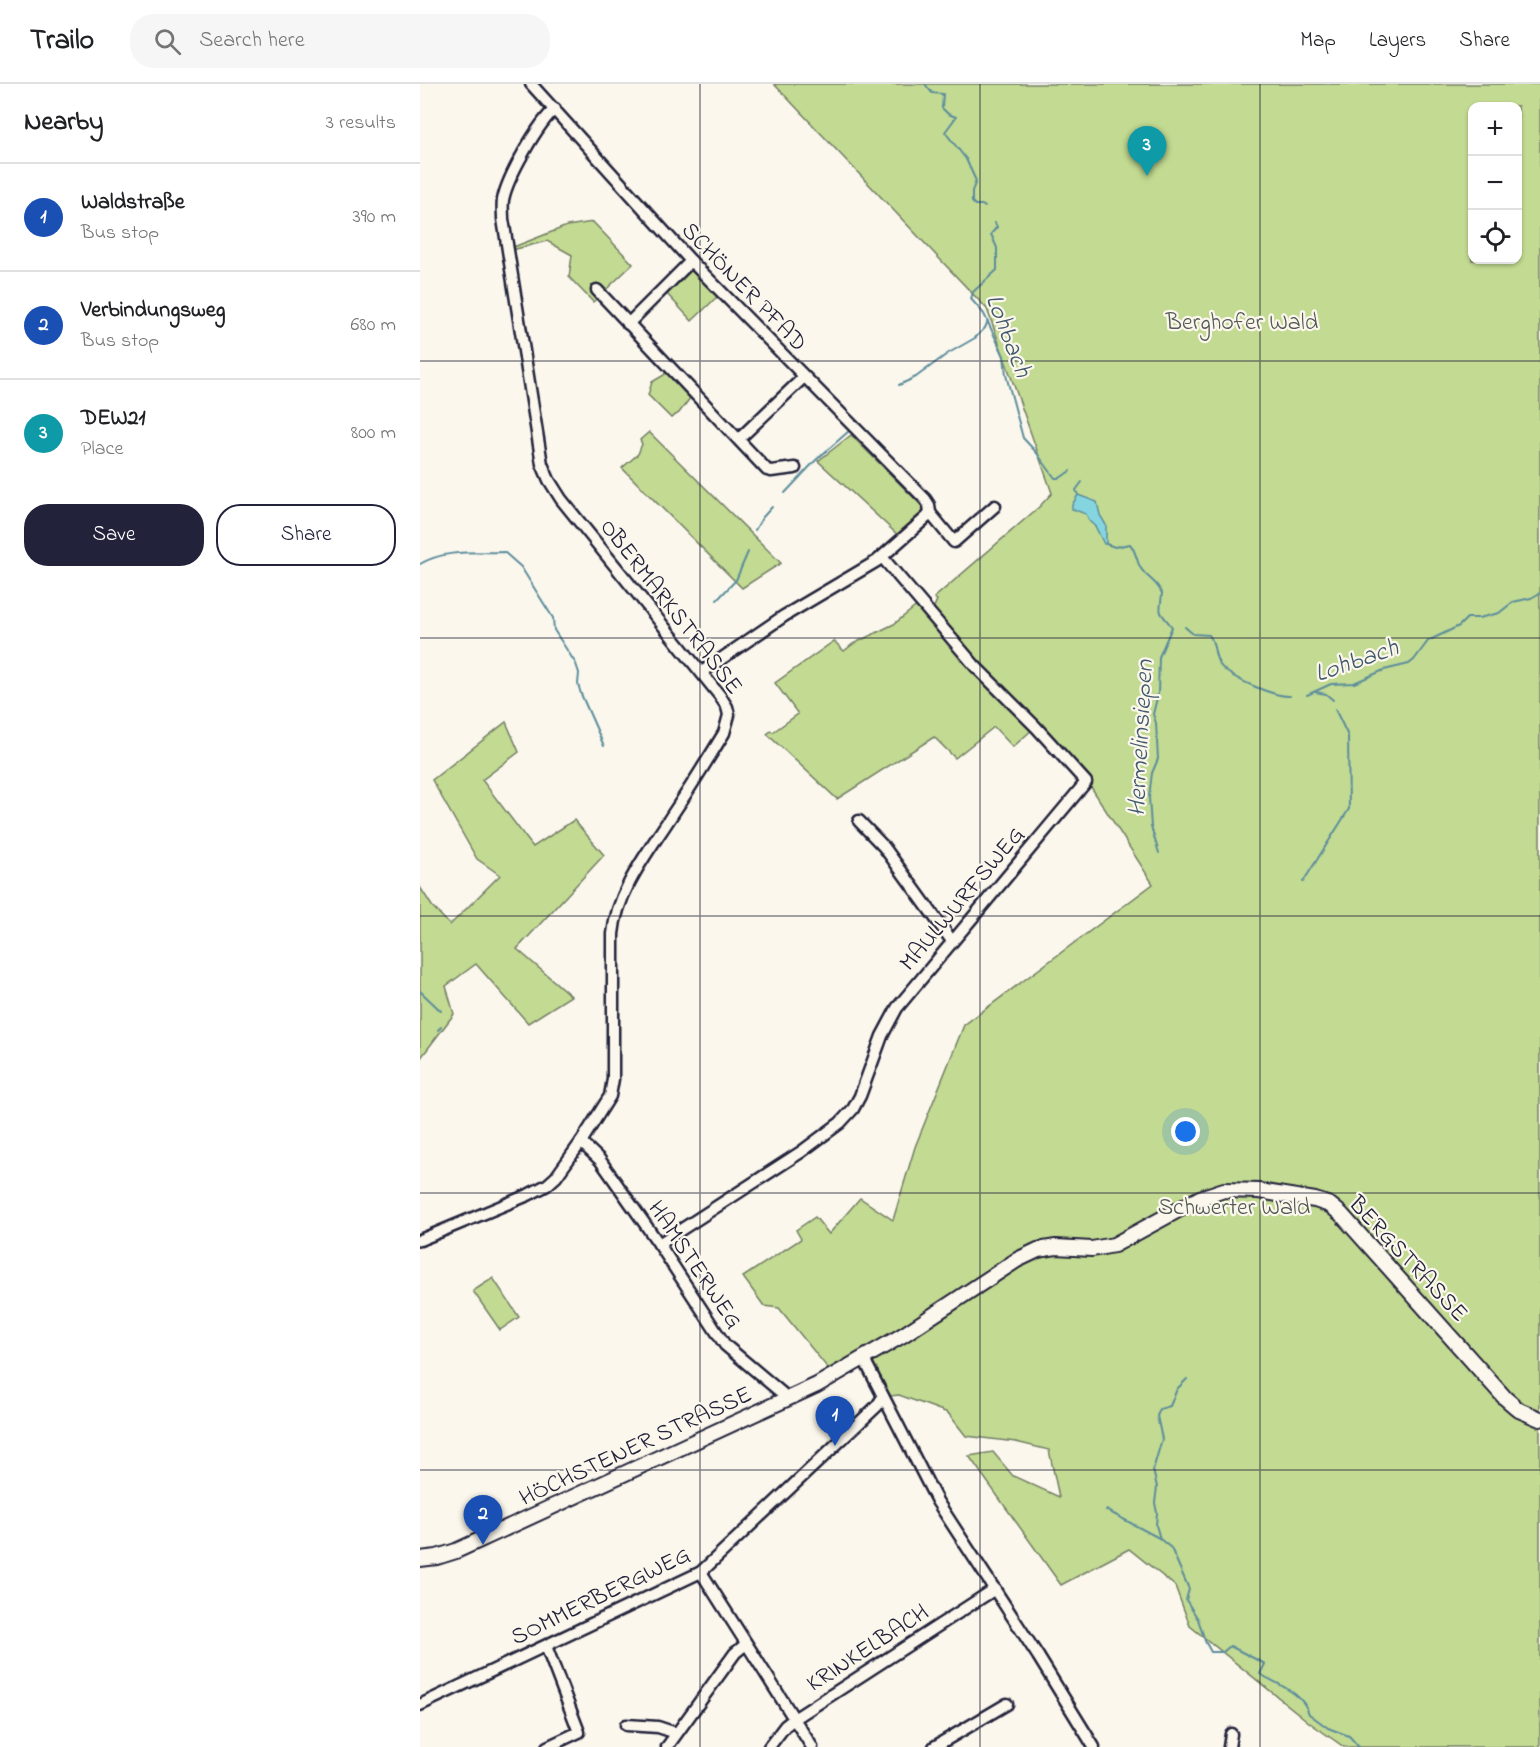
<!DOCTYPE html>
<meta charset="utf-8">
<style>
:root{--surface:#fff;--page:#f6f6f6;--text:#202124;--muted:#757577;--line:#e0e0e0;--accent:#22223b}
body{margin:0;font-family:"Indie Flower",sans-serif;background:var(--page);color:var(--text)}
.controls{position:absolute;right:18px;top:18px;display:grid;overflow:hidden;border-radius:12px;box-shadow:0 2px 4px #0004}
.controls button{width:54px;height:54px;display:grid;place-items:center;padding:0;border:0;border-bottom:2px solid var(--line);background:var(--surface);color:var(--text);font:30px sans-serif}
.you{position:absolute;left:766px;top:1048px;width:21px;height:21px;margin:-15px;border:4px solid #fff;border-radius:50%;background:#1a73e8;box-shadow:0 0 0 9px #1a73e833}
.badge{display:grid;place-items:center;width:39px;height:39px;border-radius:50%;background:var(--accent);color:#fff;font-size:20px;font-weight:700}
.pin{position:absolute;translate:-50% -50px;filter:drop-shadow(0 2px 3px #0008)}
.pin::after{content:'';position:absolute;top:32px;width:21px;height:18px;background:inherit;clip-path:polygon(0 0,100% 0,50% 100%)}
.list{margin:0;padding:0;list-style:none}
h2{display:flex;justify-content:space-between;align-items:center;height:78px;margin:0;padding:0 24px;font-size:26px}
h2 small{font-size:20px;font-weight:400;color:var(--muted)}
.list li{display:grid;grid-template-columns:39px 1fr auto;gap:18px;align-items:center;box-sizing:border-box;height:108px;padding:0 24px;border-top:2px solid var(--line)}
.list b{display:block;font-size:22px;white-space:nowrap}
.list p{margin:0;font-size:20px;white-space:nowrap;color:var(--muted)}
.list em{font-size:20px;font-style:normal;color:var(--muted)}
.actions{display:flex;gap:12px;padding:18px 24px}
.actions a{flex:1;padding:14px 0;border:2px solid var(--accent);border-radius:24px;text-align:center;font-size:21px;color:var(--accent)}
.actions .main{background:var(--accent);color:#fff}
.icon{flex:none;width:33px;height:33px;fill:none;stroke:currentColor;stroke-width:2;stroke-linecap:round;stroke-linejoin:round}
.map{position:relative;flex:none;width:1120px;height:1663px;overflow:hidden}
header{display:flex;align-items:center;gap:36px;box-sizing:border-box;height:84px;padding:0 30px;background:var(--surface);border-bottom:2px solid var(--line)}
header strong{font-size:28px}
nav{display:flex;gap:33px;margin-inline-start:auto;font-size:21px}
.search{width:420px;height:54px;background:var(--page);display:flex;align-items:center;gap:15px;box-sizing:border-box;padding:0 21px;border-radius:24px;color:var(--muted);font-size:22px}
main{display:flex}
aside{flex:1;background:var(--surface)}
.map>svg:first-child{display:block}
</style>
<header>
<strong>Trailo</strong>
<div class="search"><svg class="icon" aria-label="search" viewBox="0 0 24 24"><circle cx="10" cy="10" r="6"/><path d="M15 15l6 6"/></svg>Search here</div>
<nav><a>Map</a><a>Layers</a><a>Share</a></nav>
</header>
<main>
<aside>
<h2>Nearby<small>3 results</small></h2>
<ul class="list">
<li><span class="badge" style="background:#1a4fb4">1</span><div><b>Waldstraße</b><p>Bus stop</p></div><em>390 m</em></li>
<li><span class="badge" style="background:#1a4fb4">2</span><div><b>Verbindungsweg</b><p>Bus stop</p></div><em>680 m</em></li>
<li><span class="badge" style="background:#0f9aa8">3</span><div><b>DEW21</b><p>Place</p></div><em>800 m</em></li>
</ul>
<div class="actions"><a class="main">Save</a><a>Share</a></div>
</aside>
<div class="map">
<svg width="1120" height="1663" viewBox="0 0 1120 1663">
<rect width="100%" height="100%" fill="#fbf7ec"/>
<filter id="ink" filterUnits="userSpaceOnUse"><feTurbulence type="fractalNoise" baseFrequency=".0167" numOctaves="2"/><feDisplacementMap in="SourceGraphic" scale="12" xChannelSelector="R" yChannelSelector="G"/><feConvolveMatrix kernelMatrix="1 2 1 2 8 2 1 2 1" color-interpolation-filters="sRGB"/></filter>
<g filter="url(#ink)">
<g fill="#c2da91" stroke="#727e66" stroke-width="1.5" fill-rule="evenodd">
<path d="M354,0H1120V1663H924L890,1639L770,1542L755,1502L709,1465L641,1501L549,1372L573,1368L593,1392L639,1413L629,1366L596,1358L546,1352L528,1329L479,1311L470,1312L451,1279L456,1272L410,1287L359,1224L344,1222L323,1193L381,1155L376,1146L395,1133L409,1150L440,1114L473,1136L495,1063L544,941L733,800L664,692L557,580L514,529V523L517,516L514,514L619,423L632,409L567,225ZM1052,22H1098V176H1052Z"/>
<path d="M173,138L213,180L173,218L149,193L152,171L127,157L92,166L91,164L147,142Z"/>
<path d="M271,187H275L298,212L272,237L247,210Z"/>
<path d="M246,287L273,310L259,329L251,334L228,311L232,298L244,291Z"/>
<path d="M229,348L361,479L322,504L202,384L218,370L222,360L220,356Z"/>
<path d="M431,351L503,423L502,431L480,453L398,377Z"/>
<path d="M499,520L614,644L593,663L574,643L535,674L514,653L417,715L347,650L351,647L353,648L378,630L355,599L414,557L424,567L433,560L474,540Z"/>
<path d="M86,638L99,668L62,696L113,763L154,736L184,771L97,865L151,912L108,939L56,880L26,902L34,930L0,975V803L12,822L30,841L80,791L57,775L12,696Z"/>
<path d="M73,1194L99,1233L80,1246L53,1207Z"/>
</g>
<path fill="#84d5df" stroke="#5d8d9d" stroke-width="1.5" d="M658,411L677,418L680,431L686,441V460H684L675,442L670,438L666,430L652,425V421Z"/>
<g fill="none" stroke-linecap="round" stroke-linejoin="round">
<g stroke="#5d8d9d" stroke-width="2">
<path d="M505,0L512,9L523,10L522,24L528,30L536,33L525,48L546,75L556,97L552,107V118L555,121H562L565,123"/>
<path d="M575,139L577,143L571,150L577,164V186L553,208L551,215L564,230L584,272L586,291L603,354L616,368L635,394H640L650,387"/>
<path d="M479,301L496,293L527,270L555,254L565,244L568,237"/>
<path d="M365,409L396,376L429,347"/>
<path d="M658,411L656,406L662,398"/>
<path d="M335,446L342,434L352,423"/>
<path d="M686,460L695,463L710,460C716,467 716,475 720,483C726,494 736,496 742,509C740,532 737,524 752,543L739,573L738,610L733,630L736,639L738,675L732,689L729,713L731,743L739,769"/>
<path d="M0,480C26,465 54,469 84,468L101,483L133,534L134,546L156,580L159,589L158,600L161,610L184,662"/>
<path d="M297,516L316,496L328,468"/>
<path d="M765,543L773,550L789,551C796,559 793,572 800,581C809,594 855,613 870,612"/>
<path d="M895,608L906,610L913,616"/>
<path d="M887,611L911,600L934,599L964,586L989,580L994,576L1008,557L1039,542L1047,534H1059L1079,529L1093,518L1111,514L1120,509"/>
<path d="M883,798L929,725L928,652L915,625"/>
<path d="M0,907L21,927"/>
<path d="M18,946L21,943"/>
<path d="M767,1295L757,1305L750,1322L740,1325L737,1332L742,1355L733,1386L737,1403L735,1419L737,1429L736,1441L740,1455L751,1464L769,1505L766,1516L778,1535L785,1557L791,1568H803L810,1562L845,1580L840,1590C859,1601 883,1609 889,1630L908,1644L929,1652L939,1663"/>
<path d="M686,1426L739,1454"/>
</g>
<g stroke="#22223b" stroke-width="15">
<g id="minor">
<path d="M111,0L271,177L505,415L509,421L510,429"/>
<path d="M177,206L347,386L351,387L375,384"/>
<path d="M208,240L271,177"/>
<path d="M319,355L384,293"/>
<path d="M510,429L534,458L575,422"/>
<path d="M282,588L364,532L457,477L507,433L510,429"/>
<path d="M439,737L464,763L532,857"/>
<path d="M161,1058L180,1076L239,1160L305,1261L363,1310L366,1316"/>
<path d="M0,1156L108,1111L127,1101L136,1093L161,1058L190,1012L193,995V850C197,806 229,767 252,731C270,704 287,677 304,649L309,631L307,623L300,612L141,415L129,396L122,380L83,135C83,129 82,122 83,116C87,94 118,39 135,25"/>
<path d="M239,1160L381,1068L420,1039L433,1025L440,1012L462,952L477,924L666,698L616,643L555,582L462,473"/>
<path d="M444,1275L517,1417L618,1572L674,1663"/>
<path d="M281,1488L392,1663"/>
<path d="M126,1562L159,1648L127,1663"/>
<path d="M0,1621L281,1488L457,1322L463,1313"/>
<path d="M206,1641L238,1643L256,1649"/>
<path d="M247,1663L315,1569L326,1560"/>
<path d="M349,1663L365,1642L374,1635L575,1505"/>
<path d="M514,1663L587,1620"/>
<path d="M809,1663L811,1650"/>
</g>
</g>
<g stroke="#22223b" stroke-width="18">
<path id="major" d="M0,1475L17,1473L36,1467L397,1301L483,1251L597,1176L618,1166L636,1163L672,1165L694,1161L780,1114L804,1106L839,1107L895,1116L910,1121L921,1130L1085,1314L1099,1326L1120,1335"/>
</g>
<use href="#minor" stroke="#fbf7ec" stroke-width="10"/>
<use href="#major" stroke="#fbf7ec" stroke-width="14"/>
</g>
</g>
<path fill="none" stroke="#22223b" stroke-width="1.5" stroke-opacity="0.55" d="M280,0V1663M560,0V1663M840,0V1663M0,277H1120M0,554H1120M0,832H1120M0,1109H1120M0,1386H1120"/>
<g text-anchor="middle" stroke-width="4.5" stroke-linejoin="round" paint-order="stroke">
<g font-size="24" fill="#22223b" stroke="#fbf7ec">
<text transform="translate(325 202) rotate(46)" y="8">SCHÖNER PFAD</text>
<text transform="translate(252 522) rotate(52)" y="8">OBERMARKSTRASSE</text>
<text transform="translate(541 814) rotate(-50)" y="8">MAULWURFSWEG</text>
<text transform="translate(989 1174) rotate(47)" y="8">BERGSTRASSE</text>
<text transform="translate(276 1180) rotate(56)" y="8">HAMSTERWEG</text>
<text transform="translate(215 1361) rotate(-25)" y="8">HÖCHSTENER STRASSE</text>
<text transform="translate(180 1511) rotate(-26)" y="8">SOMMERBERGWEG</text>
<text transform="translate(447 1563) rotate(-33)" y="8">KRINKELBACH</text>
</g>
<g font-size="24" fill="#525955" stroke="#fbf7ec">
<text x="822" y="245">Berghofer Wald</text>
<text x="814" y="1130">Schwerter Wald</text>
</g>
<g font-size="26" font-style="italic" fill="#3f586c" stroke="#fbf7ec">
<text transform="translate(590 251) rotate(69)" y="9">Lohbach</text>
<text transform="translate(936 575) rotate(-19)" y="9">Lohbach</text>
<text transform="translate(719 654) rotate(-87)" y="9">Hermelinsiepen</text>
</g>
</g>
</svg>
<div class="controls">
<button>+</button>
<button>−</button>
<button><svg class="icon" aria-label="locate" viewBox="0 0 24 24"><circle cx="12" cy="12" r="6"/><path d="M12 2v4M12 18v4M2 12h4M18 12h4"/></svg></button>
</div>
<div class="you"></div>
<div class="pin badge" style="left:415px;top:1362px;background:#1a4fb4">1</div>
<div class="pin badge" style="left:63px;top:1461px;background:#1a4fb4">2</div>
<div class="pin badge" style="left:727px;top:92px;background:#0f9aa8">3</div>
</div>
</main>
